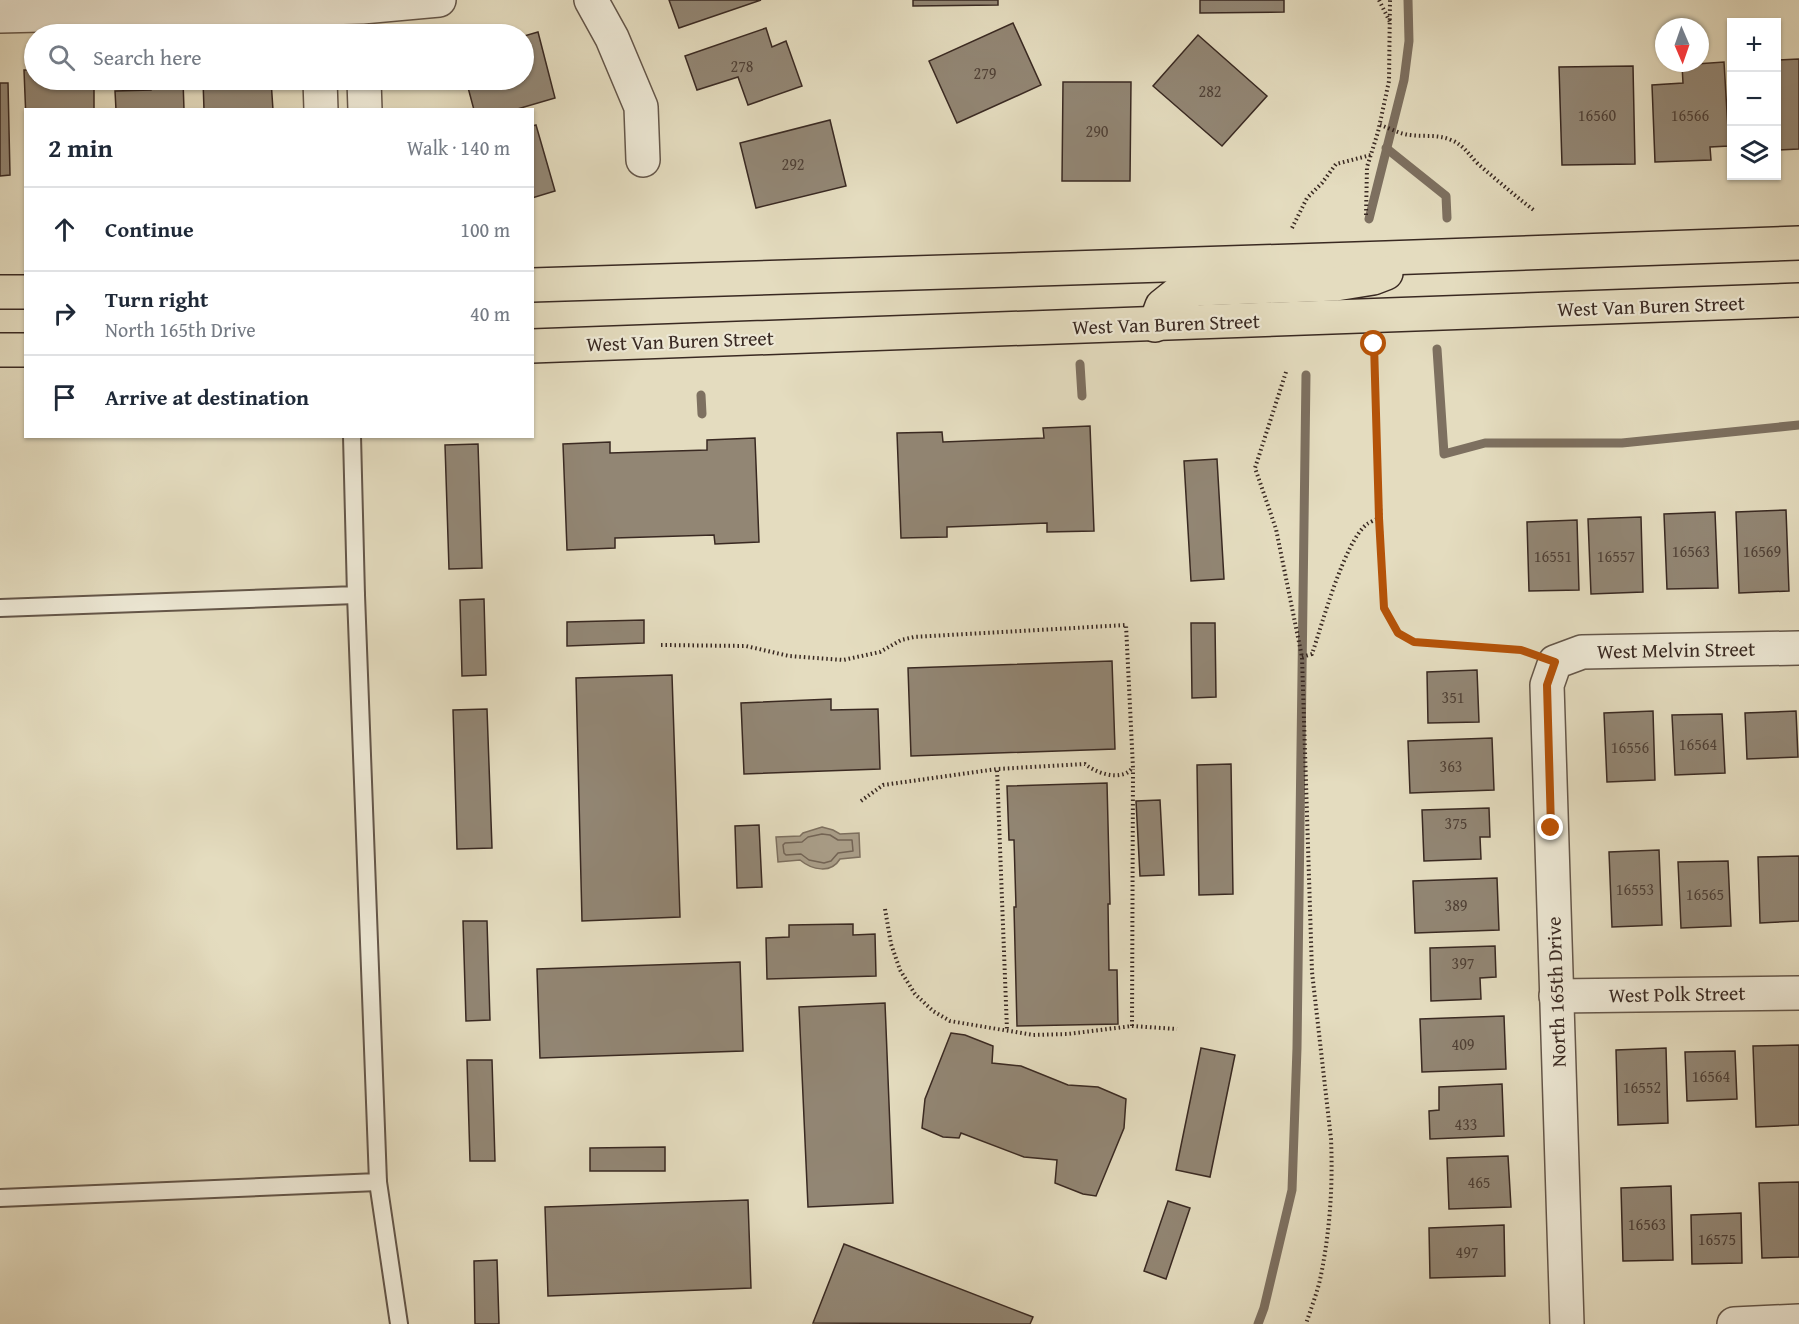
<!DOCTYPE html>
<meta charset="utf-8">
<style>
:root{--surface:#fff;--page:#f6f6f7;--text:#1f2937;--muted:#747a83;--line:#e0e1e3}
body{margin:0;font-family:"Gentium Book Plus",serif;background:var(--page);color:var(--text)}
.controls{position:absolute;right:18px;top:18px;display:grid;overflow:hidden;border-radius:0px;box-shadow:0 2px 4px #0004}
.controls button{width:54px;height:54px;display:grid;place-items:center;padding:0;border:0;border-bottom:2px solid var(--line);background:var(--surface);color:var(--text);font:30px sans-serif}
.compass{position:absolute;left:1655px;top:18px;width:54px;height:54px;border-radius:50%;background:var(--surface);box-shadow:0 2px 4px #0004;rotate:178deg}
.stop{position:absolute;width:18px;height:18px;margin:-14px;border:4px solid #b45309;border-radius:50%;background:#fff}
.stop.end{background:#b45309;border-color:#fff;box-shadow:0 2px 6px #0008}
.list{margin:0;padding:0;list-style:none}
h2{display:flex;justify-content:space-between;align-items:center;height:78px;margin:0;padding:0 24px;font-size:26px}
h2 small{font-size:20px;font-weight:400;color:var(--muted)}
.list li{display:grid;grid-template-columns:39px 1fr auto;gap:18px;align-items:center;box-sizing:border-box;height:84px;padding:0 24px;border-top:2px solid var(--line)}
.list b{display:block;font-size:22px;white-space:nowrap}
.list p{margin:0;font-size:20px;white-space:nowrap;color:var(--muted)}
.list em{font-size:20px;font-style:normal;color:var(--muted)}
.icon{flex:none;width:33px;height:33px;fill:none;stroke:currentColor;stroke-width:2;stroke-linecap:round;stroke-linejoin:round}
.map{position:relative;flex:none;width:1799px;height:1324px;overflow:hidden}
.search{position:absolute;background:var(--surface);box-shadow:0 2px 4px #0004;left:24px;top:24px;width:510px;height:66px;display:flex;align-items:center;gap:15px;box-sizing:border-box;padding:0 21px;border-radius:33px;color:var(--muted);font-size:22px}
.panel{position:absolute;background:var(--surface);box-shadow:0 2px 4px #0004;left:24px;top:108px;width:510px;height:330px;border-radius:0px}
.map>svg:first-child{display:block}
</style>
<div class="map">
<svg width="1799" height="1324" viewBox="0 0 1799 1324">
<rect width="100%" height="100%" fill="#e4dcbf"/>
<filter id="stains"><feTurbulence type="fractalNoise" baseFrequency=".00333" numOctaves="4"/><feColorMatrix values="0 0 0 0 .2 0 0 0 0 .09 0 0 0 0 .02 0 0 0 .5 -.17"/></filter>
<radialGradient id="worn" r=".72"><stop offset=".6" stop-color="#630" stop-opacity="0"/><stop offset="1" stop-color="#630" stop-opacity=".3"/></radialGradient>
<path fill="#aa9f8a" stroke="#7d7060" stroke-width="1.5" d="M822,827L833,830L840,834L859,833L860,857L840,859C831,874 812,870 800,860L778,862L776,837L800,836L803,833Z"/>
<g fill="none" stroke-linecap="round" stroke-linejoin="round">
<path stroke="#726456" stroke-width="1.5" d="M822,834L830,835L838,840H852L853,851L838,853L831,861L824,863L809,860L801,854L786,855L784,853L783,845L785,843L802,842L808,837Z"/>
<g stroke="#7d7060" stroke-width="9">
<path d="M1386,148L1446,196L1447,218"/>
<path d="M1369,219L1404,80L1409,41L1408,0"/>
<path d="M1437,349L1444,454L1485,443H1622L1799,425"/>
<path d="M1080,364L1082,396"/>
<path d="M701,395L702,414"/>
<path d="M1258,1324L1264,1308L1292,1190L1297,1048L1306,375"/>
</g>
</g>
<g fill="#928674" stroke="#392922" stroke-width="1.5">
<path d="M669,0H761L679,28Z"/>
<path d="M913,0H998V5L913,6Z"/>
<path d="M1200,0H1284V12L1200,13Z"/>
<path d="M1013,23L1041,85L957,123L929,61Z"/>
<path d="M766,28L772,47L786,41L802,86L748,105L738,77L697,90L685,56Z"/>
<path d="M538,32L555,98L514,110H474L466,80H524V36Z"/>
<path d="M1198,35L1267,96L1222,146L1153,86Z"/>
<path d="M1799,59V149L1777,150L1778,162H1776V60Z"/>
<path d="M1724,62L1729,146L1710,147L1711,160L1655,162L1652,85L1683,83L1682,65Z"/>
<path d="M1633,66L1635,164L1562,165L1559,67Z"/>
<path d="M24,70H34V80H94V110H26V120Z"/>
<path d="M151,80H183L184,110H116L115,91L151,90Z"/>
<path d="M203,80H271L273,110H204Z"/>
<path d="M1063,82H1131L1130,181H1062Z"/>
<path d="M0,83H8L10,175L0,176Z"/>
<path d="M830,120L846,186L756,208L740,143Z"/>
<path d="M536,125L555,191L532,198V126Z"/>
<path d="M1090,426L1094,531L1047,532V523L947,527V537L901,538L897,433L942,432L943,442L1044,438L1043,428Z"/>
<path d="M755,438L759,542L715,544L714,535L615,538V548L567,550L563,444L610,442V453L707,450V440Z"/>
<path d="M478,444L482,568L449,569L445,445Z"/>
<path d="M1217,459L1224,579L1191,581L1184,461Z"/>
<path d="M1786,510L1789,591L1739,593L1736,512Z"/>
<path d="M1715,512L1718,588L1667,589L1664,514Z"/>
<path d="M1641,517L1643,592L1591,594L1588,519Z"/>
<path d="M1577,520L1579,590L1529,591L1527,522Z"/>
<path d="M484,599L486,675L462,676L460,600Z"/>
<path d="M644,620V643L567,646V622Z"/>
<path d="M1191,623H1215L1216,697L1192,698Z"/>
<path d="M1112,661L1115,749L911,756L908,668Z"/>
<path d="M1477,670L1479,722L1428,723L1427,672Z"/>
<path d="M672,675L680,917L582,921L576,678Z"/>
<path d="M831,699V710L878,709L880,769L744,774L741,703Z"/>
<path d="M487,709L492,848L457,849L453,710Z"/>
<path d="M1653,711L1655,780L1607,782L1604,713Z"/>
<path d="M1796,711L1798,757L1747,759L1745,713Z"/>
<path d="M1722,714L1725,773L1675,775L1672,715Z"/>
<path d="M1492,738L1494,790L1410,793L1408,741Z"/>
<path d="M1231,764L1233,894L1199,895L1197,765Z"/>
<path d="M1107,783L1110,904H1108L1109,970H1117L1118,1024L1017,1026L1014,907H1016L1014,840H1009L1007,786Z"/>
<path d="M1160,800L1164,875L1140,876L1136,801Z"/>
<path d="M1489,808L1490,837H1480L1481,859L1424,861L1422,810Z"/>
<path d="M759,825L762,887L737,888L735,826Z"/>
<path d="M1659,850L1662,925L1612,927L1609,852Z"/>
<path d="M1799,856V921L1760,923L1758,857Z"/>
<path d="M1728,861L1731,926L1681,928L1678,862Z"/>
<path d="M1497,878L1499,930L1415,933L1413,881Z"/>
<path d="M463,921H487L490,1020L466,1021Z"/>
<path d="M853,924V935L875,934L876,976L767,979L766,938L789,937V925Z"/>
<path d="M1495,946L1496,977L1480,978L1481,999L1431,1001L1430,948Z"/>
<path d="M740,962L743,1051L540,1058L537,969Z"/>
<path d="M885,1003L893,1203L808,1207L799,1007Z"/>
<path d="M1504,1016L1506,1069L1422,1072L1420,1019Z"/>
<path d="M951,1033L965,1035L993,1046L992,1063L1021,1066L1068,1085L1098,1087L1126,1099L1124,1128L1096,1196L1083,1194L1055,1183L1057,1160L1024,1157L961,1133L959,1138L943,1137L922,1128L925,1099Z"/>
<path d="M1799,1045V1125L1756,1127L1753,1046Z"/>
<path d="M1201,1048L1235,1055L1210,1177L1176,1170Z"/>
<path d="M1666,1048L1668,1123L1618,1125L1616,1050Z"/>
<path d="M1735,1051L1737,1099L1687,1101L1685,1052Z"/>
<path d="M467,1060H492L495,1161H470Z"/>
<path d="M1502,1084L1504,1136L1430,1139L1429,1111L1439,1110V1087Z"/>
<path d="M665,1147V1171H590V1148Z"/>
<path d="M1508,1156L1511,1207L1449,1209L1447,1158Z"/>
<path d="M1799,1182V1257L1762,1258L1759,1183Z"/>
<path d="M1671,1186L1673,1260L1623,1261L1621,1188Z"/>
<path d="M748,1200L751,1288L548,1296L545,1207Z"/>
<path d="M1168,1201L1190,1208L1166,1279L1144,1271Z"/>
<path d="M1741,1213L1742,1263L1692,1264L1691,1215Z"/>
<path d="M1504,1225L1505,1276L1430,1278L1429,1228Z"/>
<path d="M844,1244L1033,1317L1030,1324L813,1323Z"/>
<path d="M497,1260L499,1324H475L474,1261Z"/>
</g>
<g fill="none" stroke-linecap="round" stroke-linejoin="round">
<g stroke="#645649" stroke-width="20">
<g id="lane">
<path d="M0,608L356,595L352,436"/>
<path d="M378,1182L399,1324"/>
<path d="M0,1198L378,1182L356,595"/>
</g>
</g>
<g stroke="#645649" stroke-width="36">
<g id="street">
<path d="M591,0L612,38L641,107L643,160"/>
<path d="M319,7L320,34"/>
<path d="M0,16L362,7L439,0"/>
<path d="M320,80L321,110"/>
<path d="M364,80L365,110"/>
<path d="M1556,996L1799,993"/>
<path d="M1567,1324L1547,685L1555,662L1582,652L1799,648"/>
<path d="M1734,1324L1799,1321"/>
</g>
</g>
<g stroke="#392922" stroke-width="36">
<g id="primary">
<path d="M532,285L1386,258L1799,243"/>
<path d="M0,292H26"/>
<path d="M1155,325L1162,306L1177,294L1198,289L1336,284L1373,278L1386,273"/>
<path d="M532,346L1799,300"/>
<path d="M0,350H26"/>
</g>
</g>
<g stroke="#392922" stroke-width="4" stroke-dasharray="1.5 3" stroke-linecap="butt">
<path d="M1379,0L1391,24"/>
<path d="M1380,125C1389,128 1400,134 1410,135C1425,137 1437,134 1451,140C1464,145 1469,155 1478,164C1497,180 1515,196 1535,211"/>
<path d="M1366,215L1367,167L1378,132L1389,81L1390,0"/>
<path d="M1292,228L1307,198L1322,183L1336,164L1371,155"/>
<path d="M1374,347L1384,608L1398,633L1414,642L1521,650L1527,652"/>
<path d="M1286,372L1255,468L1276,529L1302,657L1312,972L1331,1139C1333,1185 1330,1230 1321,1275C1318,1291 1311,1308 1306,1324"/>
<path d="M661,645L746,646L789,656L843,660L880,652L901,640L914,637L1126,625L1133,768C1130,770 1128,773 1124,774C1112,778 1095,772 1085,764L997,769"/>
<path d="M1302,657L1312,654C1322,625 1344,542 1367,524C1370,522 1375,520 1379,518"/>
<path d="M861,801L883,785L997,769L1007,1030"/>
<path d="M885,909L891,944L900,970L915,994L933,1011L950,1021L1033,1035L1068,1034L1132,1026L1177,1029"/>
<path d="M1132,1026L1133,769"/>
</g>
<use href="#lane" stroke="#ede8d5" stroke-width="16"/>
<use href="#street" stroke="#ede8d5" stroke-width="33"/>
<use href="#primary" stroke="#e4dcbf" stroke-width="33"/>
</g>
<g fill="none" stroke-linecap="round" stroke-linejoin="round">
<path stroke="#b45309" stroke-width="8" d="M1374,344L1379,518L1384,608L1398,633L1414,642L1521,650L1555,662L1547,685L1551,828"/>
</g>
<g text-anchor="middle" stroke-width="4.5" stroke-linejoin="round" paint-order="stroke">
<g font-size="16" fill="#4f4036">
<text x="742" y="72">278</text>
<text x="985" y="79">279</text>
<text x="1210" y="97">282</text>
<text x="1597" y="121">16560</text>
<text x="1690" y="121">16566</text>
<text x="1097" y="137">290</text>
<text x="793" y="170">292</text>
<text x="1691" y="557">16563</text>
<text x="1762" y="557">16569</text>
<text x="1553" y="562">16551</text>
<text x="1616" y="562">16557</text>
<text x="1453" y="703">351</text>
<text x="1698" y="750">16564</text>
<text x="1630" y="753">16556</text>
<text x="1451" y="772">363</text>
<text x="1456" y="829">375</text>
<text x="1635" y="895">16553</text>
<text x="1705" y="900">16565</text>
<text x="1456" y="911">389</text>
<text x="1463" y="969">397</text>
<text x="1463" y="1050">409</text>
<text x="1711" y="1082">16564</text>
<text x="1642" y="1093">16552</text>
<text x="1466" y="1130">433</text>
<text x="1479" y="1188">465</text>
<text x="1647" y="1230">16563</text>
<text x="1717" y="1245">16575</text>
<text x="1467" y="1258">497</text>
</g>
<g font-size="20" fill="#392922" stroke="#ede8d5">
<text transform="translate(1651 306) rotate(-2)" y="7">West Van Buren Street</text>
<text transform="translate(1166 324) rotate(-2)" y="7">West Van Buren Street</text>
<text transform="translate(680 341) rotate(-2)" y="7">West Van Buren Street</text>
<text transform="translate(1676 650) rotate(-1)" y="7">West Melvin Street</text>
<text transform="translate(1556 992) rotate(-92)" y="7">North 165th Drive</text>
<text transform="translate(1677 994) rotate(-1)" y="7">West Polk Street</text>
</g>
</g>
<rect width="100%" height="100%" filter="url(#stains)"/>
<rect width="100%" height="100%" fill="url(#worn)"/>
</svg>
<div class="controls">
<button>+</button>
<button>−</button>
<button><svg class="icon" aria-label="layers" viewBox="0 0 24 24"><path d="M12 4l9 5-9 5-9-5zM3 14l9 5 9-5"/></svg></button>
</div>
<svg class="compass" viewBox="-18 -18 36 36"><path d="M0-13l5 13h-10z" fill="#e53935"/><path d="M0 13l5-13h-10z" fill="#747a83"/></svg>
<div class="stop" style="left:1374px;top:344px"></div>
<div class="stop end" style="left:1551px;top:828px"></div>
<div class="search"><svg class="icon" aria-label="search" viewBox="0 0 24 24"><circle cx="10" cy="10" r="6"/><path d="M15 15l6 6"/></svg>Search here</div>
<section class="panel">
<h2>2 min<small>Walk · 140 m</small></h2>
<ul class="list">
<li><svg class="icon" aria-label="ahead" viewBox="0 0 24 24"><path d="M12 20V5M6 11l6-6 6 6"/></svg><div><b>Continue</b></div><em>100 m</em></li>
<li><svg class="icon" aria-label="right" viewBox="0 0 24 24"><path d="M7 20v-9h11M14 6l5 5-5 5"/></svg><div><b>Turn right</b><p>North 165th Drive</p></div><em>40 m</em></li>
<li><svg class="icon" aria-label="arrive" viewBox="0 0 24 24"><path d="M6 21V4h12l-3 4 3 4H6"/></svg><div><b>Arrive at destination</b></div></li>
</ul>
</section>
</div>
